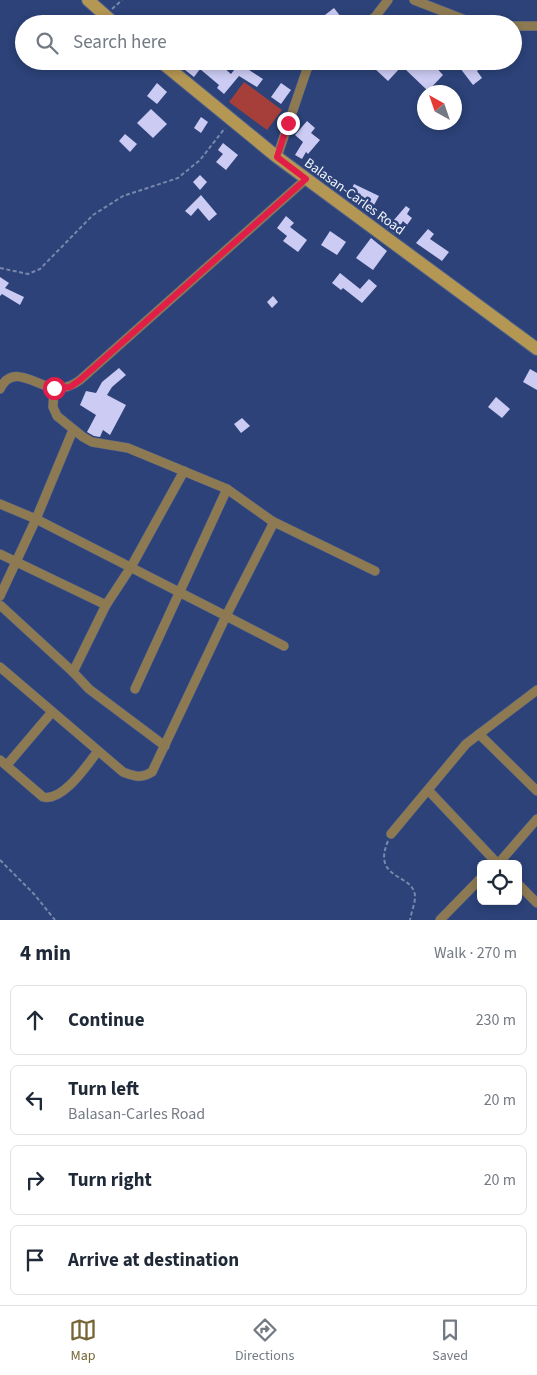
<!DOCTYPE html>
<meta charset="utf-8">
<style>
:root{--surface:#fff;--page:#f2f2f3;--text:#1f2937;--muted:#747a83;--line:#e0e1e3;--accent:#766636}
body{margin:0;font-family:"Source Sans 3",sans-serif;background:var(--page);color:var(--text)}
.controls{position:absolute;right:15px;bottom:15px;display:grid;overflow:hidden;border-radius:8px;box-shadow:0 2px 8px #0003}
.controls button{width:45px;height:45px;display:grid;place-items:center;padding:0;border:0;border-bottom:1px solid var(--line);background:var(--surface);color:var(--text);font:25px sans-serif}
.compass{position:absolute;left:417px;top:85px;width:45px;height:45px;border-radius:50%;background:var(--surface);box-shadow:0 2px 8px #0003;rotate:320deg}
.stop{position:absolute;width:15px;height:15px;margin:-11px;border:4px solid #e11d48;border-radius:50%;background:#fff}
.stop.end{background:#e11d48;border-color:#fff;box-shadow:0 1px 5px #0008}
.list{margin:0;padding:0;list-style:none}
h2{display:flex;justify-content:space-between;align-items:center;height:65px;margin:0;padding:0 20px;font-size:21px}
h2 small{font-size:16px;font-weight:400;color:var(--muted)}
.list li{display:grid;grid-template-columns:32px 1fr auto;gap:15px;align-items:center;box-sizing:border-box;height:70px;margin:0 10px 10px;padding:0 10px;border:1px solid var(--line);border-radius:8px}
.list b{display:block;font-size:19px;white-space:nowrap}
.list p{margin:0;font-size:16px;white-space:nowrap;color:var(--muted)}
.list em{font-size:16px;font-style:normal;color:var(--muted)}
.icon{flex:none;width:28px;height:28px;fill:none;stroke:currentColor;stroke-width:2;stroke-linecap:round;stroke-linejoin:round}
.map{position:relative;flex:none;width:537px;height:920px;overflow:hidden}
.search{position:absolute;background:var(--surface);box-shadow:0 2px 8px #0003;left:15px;right:15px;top:15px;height:55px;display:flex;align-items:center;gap:12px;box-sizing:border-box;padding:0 18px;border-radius:28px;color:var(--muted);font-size:19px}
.sheet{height:385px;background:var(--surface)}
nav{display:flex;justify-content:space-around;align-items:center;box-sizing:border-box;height:70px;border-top:1px solid var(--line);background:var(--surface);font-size:14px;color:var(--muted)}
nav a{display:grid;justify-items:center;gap:2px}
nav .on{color:var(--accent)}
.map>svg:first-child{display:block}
</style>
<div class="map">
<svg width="537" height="920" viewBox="0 0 537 920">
<rect width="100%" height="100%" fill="#2c4278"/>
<path fill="#a63f3a" d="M244,82L282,110L267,130L229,102Z"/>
<g fill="#cccbf3">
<path d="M334,8L341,17L332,24H326L321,18Z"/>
<path d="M183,61H216L231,74L241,61H245L251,66L249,70L263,79L257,87L239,76L224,94L217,88L219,85L200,69L194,77L180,66Z"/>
<path d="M381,61H395L401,67L388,81L374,68Z"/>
<path d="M413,61H430L443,75L428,91L405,69Z"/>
<path d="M469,61H481L484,66L477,71L482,78L473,85L460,68Z"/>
<path d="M157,83L167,92L157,104L147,96Z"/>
<path d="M281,83L291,90L281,104L271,97Z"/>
<path d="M151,109L167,124L153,138L137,123Z"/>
<path d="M201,117L208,122L201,133L194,128Z"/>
<path d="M307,121L315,128L311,133L320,140L308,154L306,152L302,159L295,155L303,142L295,135Z"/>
<path d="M125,134L137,144L130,152L119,141Z"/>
<path d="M223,143L238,155L226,170L216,162L223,154L218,150Z"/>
<path d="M200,175L207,182L200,190L193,182Z"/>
<path d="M354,184L379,196L374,205L351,191Z"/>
<path d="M201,195L217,214L209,221L198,208L191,216L185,211Z"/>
<path d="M406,206L410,209L407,214L412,218L407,225L403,221L395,234L387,228Z"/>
<path d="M286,216L294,223L290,227L307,240L298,252L283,241L287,236L277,228Z"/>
<path d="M428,229L434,234L430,239L449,252L442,261L416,243Z"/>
<path d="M330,231L346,242L337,255L321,245Z"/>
<path d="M371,238L387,251L373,270L356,258Z"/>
<path d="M340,273L360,289L369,279L377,286L362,303L343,288L341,290L332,283Z"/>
<path d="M0,277L9,283L5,288L24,297L20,305L2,294L0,296Z"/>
<path d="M273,296L278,302L272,308L267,302Z"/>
<path d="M119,368L126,375L112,387L107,395L126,405L110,435L103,430L100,437L94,436L87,432L96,415L80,405L86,391L96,393L102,382Z"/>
<path d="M530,369L537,373V390L523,382Z"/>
<path d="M496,397L510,409L502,418L488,407Z"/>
<path d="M242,418L250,426L241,433L234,424Z"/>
</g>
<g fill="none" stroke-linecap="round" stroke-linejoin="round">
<g stroke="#4c5f8d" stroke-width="10">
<g id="minor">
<path d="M414,0L473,23L483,24"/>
<path d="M365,24L375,17L388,0"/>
<path d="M513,26H537"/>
<path d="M277,157L307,69L314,61"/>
<path d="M54,388L53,407L57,416L83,437L92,442L128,448L227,489L272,521V526L226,616L36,519L73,430"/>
<path d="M0,389C12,363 35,385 54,388C64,389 72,386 80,380L306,179"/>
<path d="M0,504L36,519L0,596"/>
<path d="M272,521L375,571"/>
<path d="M0,554L106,605"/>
<path d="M0,605L73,672"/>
<path d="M0,667L123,772C134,776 141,779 152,772L226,616L284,646"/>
<path d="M135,689L227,489"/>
<path d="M479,734L537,791"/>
<path d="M165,746L89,689L73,672L106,605L131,567L184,471"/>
<path d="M0,760L43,797C63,802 87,765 98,751"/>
<path d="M7,765L52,712"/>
<path d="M429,791L497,863L496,864"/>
<path d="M391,834L466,744L537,690"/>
<path d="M498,864L537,819"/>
<path d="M518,884L537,903"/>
<path d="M440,920L481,878"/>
</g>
</g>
<g stroke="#4c5f8d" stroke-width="14">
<g id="secondary">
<path d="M88,0L115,24"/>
<path d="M160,61L277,157L537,349"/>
</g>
</g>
<g stroke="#7887ab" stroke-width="2" stroke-dasharray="4 2.5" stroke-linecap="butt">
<path d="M112,9L122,0"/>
<path d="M0,268L28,274L40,269L93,215L123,196L178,178L200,160L225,128"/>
<path d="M388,841C371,881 415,873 415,897C415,904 411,913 410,920"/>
<path d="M0,860L34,894L55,920"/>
</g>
<use href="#minor" stroke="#8d7a52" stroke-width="9"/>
<use href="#secondary" stroke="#b59754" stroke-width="12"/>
</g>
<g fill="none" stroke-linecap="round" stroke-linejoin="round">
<path stroke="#e11d48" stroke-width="6" d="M54,388L70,387L80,380L306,179L277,157L288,123"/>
</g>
<g text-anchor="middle" stroke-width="5" stroke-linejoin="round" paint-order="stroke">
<g font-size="14" fill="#f2f5fb" stroke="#2c4278">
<text transform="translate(355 196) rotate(36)" y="5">Balasan-Carles Road</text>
</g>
</g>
</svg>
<div class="controls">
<button><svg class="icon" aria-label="locate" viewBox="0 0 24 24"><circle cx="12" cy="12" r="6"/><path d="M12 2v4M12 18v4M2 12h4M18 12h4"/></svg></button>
</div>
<svg class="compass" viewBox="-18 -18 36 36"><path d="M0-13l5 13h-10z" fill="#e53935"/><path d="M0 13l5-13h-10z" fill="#747a83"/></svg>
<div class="stop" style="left:54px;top:388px"></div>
<div class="stop end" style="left:288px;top:123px"></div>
<div class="search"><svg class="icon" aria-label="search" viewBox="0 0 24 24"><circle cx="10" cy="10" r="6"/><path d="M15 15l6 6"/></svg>Search here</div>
</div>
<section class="sheet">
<h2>4 min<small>Walk · 270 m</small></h2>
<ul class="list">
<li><svg class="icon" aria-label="ahead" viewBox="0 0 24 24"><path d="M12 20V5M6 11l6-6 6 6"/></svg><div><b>Continue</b></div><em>230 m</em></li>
<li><svg class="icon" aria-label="left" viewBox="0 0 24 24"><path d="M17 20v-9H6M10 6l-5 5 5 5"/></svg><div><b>Turn left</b><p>Balasan-Carles Road</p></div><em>20 m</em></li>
<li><svg class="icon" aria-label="right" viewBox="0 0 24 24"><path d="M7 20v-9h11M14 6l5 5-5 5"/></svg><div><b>Turn right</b></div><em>20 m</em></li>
<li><svg class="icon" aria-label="arrive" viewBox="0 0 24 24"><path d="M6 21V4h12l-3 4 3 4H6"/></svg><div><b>Arrive at destination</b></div></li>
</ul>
</section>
<nav>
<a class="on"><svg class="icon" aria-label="map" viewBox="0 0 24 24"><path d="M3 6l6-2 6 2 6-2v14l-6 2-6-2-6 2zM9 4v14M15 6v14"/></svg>Map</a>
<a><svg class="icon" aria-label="directions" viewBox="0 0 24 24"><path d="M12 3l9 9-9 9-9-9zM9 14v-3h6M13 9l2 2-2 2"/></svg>Directions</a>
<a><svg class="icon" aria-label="saved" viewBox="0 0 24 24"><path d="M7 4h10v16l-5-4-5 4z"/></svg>Saved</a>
</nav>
